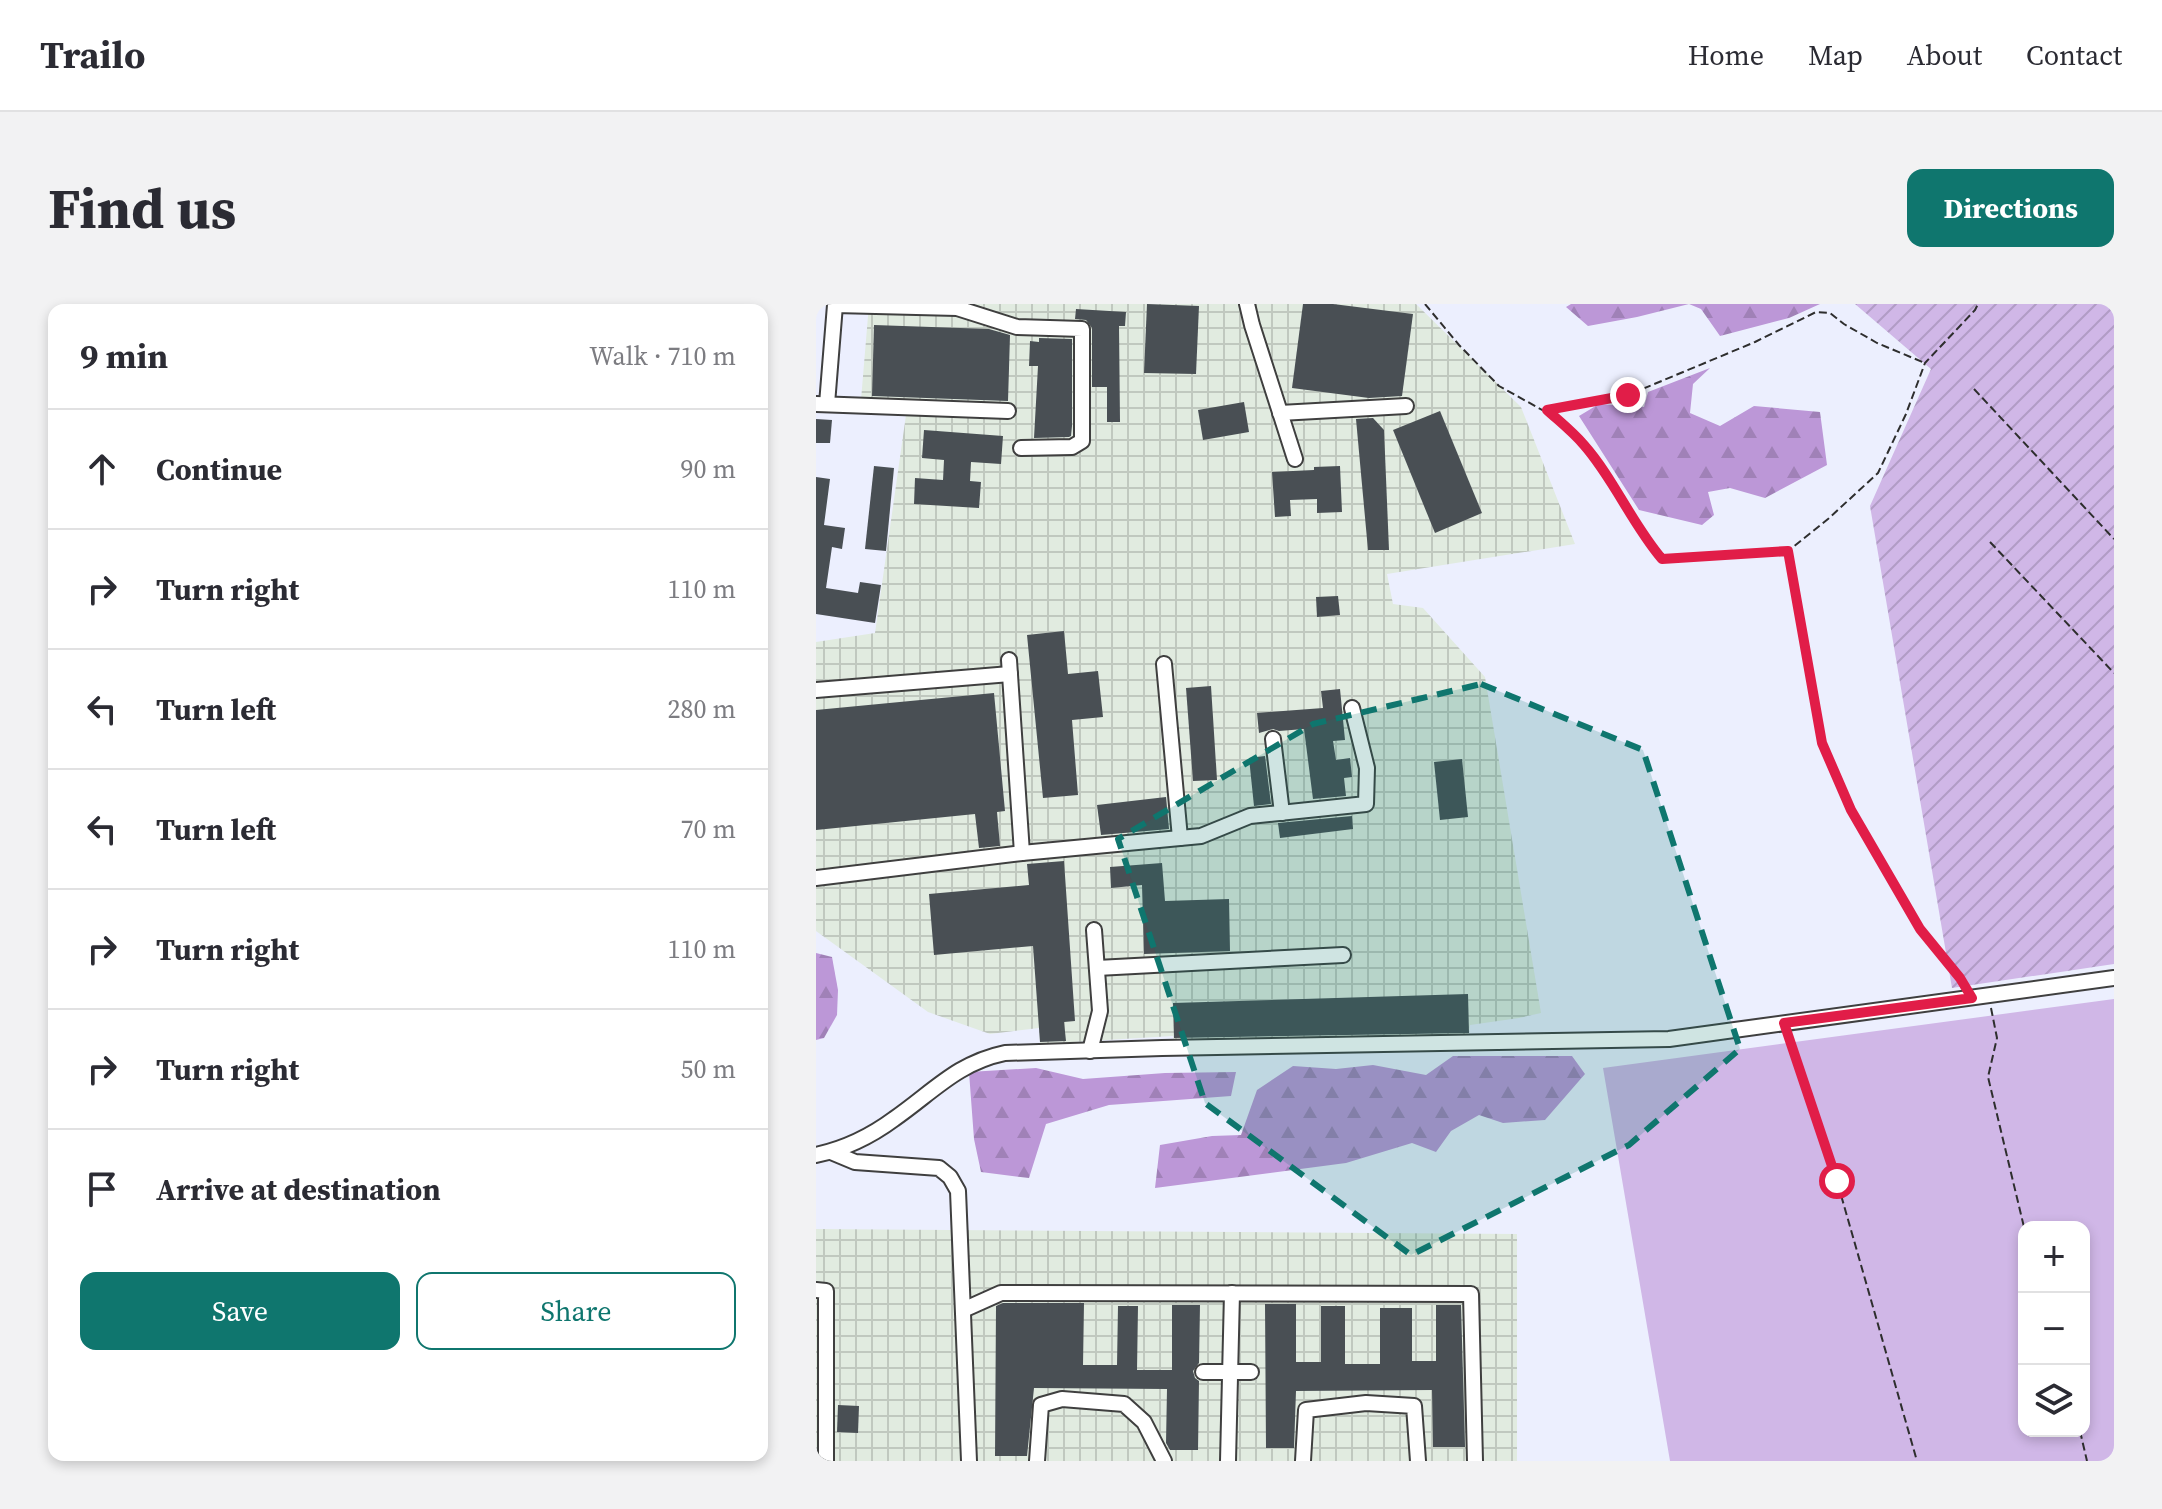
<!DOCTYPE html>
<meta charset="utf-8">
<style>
:root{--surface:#fff;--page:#f2f2f3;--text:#2b2b33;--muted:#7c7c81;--line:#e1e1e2;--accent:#0f766e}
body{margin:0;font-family:"Source Serif 4",serif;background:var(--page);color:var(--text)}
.controls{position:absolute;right:24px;bottom:24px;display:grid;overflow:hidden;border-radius:16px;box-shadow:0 4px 12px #0003}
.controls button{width:72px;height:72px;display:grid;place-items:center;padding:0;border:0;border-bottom:2px solid var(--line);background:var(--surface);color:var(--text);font:40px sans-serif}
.stop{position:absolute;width:24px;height:24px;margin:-18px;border:6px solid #e11d48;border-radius:50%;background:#fff}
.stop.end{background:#e11d48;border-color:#fff;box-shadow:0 2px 8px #0008}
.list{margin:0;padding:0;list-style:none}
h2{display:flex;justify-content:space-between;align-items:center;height:104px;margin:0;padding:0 32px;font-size:34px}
h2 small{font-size:26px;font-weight:400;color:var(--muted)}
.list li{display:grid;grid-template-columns:52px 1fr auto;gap:24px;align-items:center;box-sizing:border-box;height:120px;padding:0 32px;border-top:2px solid var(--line)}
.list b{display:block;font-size:30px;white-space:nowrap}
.list em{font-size:26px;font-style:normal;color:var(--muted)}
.actions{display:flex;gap:16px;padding:24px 32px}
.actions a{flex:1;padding:18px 0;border:2px solid var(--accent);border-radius:16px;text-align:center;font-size:28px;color:var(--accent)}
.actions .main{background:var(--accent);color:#fff}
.icon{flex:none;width:44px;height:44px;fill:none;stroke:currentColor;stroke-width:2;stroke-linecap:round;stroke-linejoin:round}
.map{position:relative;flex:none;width:1298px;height:1157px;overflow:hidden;border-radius:16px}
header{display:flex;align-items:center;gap:48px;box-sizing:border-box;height:112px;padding:0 40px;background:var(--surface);border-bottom:2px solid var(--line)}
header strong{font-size:38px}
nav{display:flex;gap:44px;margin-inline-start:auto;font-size:28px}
.intro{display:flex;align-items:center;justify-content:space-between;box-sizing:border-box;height:192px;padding:0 48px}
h1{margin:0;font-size:56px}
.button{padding:20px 36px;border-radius:16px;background:var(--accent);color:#fff;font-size:28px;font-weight:700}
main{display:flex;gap:48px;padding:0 48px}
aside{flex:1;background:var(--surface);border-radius:16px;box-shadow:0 4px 12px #0003}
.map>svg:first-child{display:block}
</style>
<header>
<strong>Trailo</strong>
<nav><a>Home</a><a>Map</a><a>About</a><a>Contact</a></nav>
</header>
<div class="intro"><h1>Find us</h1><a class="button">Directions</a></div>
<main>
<aside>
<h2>9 min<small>Walk · 710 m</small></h2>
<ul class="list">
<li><svg class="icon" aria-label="ahead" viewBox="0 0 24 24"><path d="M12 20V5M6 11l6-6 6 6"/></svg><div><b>Continue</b></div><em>90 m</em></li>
<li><svg class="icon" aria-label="right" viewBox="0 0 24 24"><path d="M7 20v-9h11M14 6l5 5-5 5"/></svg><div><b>Turn right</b></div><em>110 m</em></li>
<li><svg class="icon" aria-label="left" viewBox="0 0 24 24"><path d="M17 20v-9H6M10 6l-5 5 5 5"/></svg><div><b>Turn left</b></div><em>280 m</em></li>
<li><svg class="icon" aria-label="left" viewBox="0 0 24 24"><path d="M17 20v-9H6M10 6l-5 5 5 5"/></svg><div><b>Turn left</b></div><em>70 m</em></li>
<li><svg class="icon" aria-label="right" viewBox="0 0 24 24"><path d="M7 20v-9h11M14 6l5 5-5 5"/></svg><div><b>Turn right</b></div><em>110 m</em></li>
<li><svg class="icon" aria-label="right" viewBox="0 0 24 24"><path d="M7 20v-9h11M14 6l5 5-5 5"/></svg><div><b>Turn right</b></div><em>50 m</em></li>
<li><svg class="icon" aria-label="arrive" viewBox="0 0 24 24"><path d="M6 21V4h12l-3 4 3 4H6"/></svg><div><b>Arrive at destination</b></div></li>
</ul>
<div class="actions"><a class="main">Save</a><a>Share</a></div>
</aside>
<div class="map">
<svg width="1298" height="1157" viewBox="0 0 1298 1157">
<defs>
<pattern id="industrial-grid" width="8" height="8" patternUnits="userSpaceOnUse" patternTransform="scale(2)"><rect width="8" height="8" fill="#e1ebe0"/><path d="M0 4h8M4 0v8" fill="none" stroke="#c0c8bf"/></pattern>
<pattern id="forest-firs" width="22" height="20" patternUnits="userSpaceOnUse" patternTransform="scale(2)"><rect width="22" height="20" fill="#bc97d7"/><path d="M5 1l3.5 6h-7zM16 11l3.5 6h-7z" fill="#a081b7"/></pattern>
<pattern id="garden-furrows" width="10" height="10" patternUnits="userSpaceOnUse" patternTransform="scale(2)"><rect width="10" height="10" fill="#d0b7e7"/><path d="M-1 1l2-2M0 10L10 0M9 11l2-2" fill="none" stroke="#b19cc5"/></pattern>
</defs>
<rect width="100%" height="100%" fill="#eceffe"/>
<g fill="url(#industrial-grid)">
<path d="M53,0H600L705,103L759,240L571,270L577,300L607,304L669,373L725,709L703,714L654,721L653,730L358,738L357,732L224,740L223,724L174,730L112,708L0,627V338L59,329L90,111L44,108Z"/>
<path d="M0,925L701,930V1157H0Z"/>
</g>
<path fill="#d0b7e7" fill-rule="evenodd" d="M1298,695V1157H854L787,764ZM1208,923H1268V1127H1208Z"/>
<g fill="url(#forest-firs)">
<path d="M755,0H1004L973,14L904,32L885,5L873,0L821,13L772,22L750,3Z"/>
<path d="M894,64L877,80L874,109L904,122L938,102L1004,108L1011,161L949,194L914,184L892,188L898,211L886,221L823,206L763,112L783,100L828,103L832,88Z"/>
<path d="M0,649L16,653L22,686L21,711L8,734L0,736Z"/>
<path d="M637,752H756L769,770L729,816L687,819L663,811L635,827L620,848L596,839L530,859L339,884L344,841L396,832L425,831L441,786L477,762L520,765L557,761L610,771Z"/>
<path d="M220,764L267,775L349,769L420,768L415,792L293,801L230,820L213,874L165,868L158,835L153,768Z"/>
</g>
<path fill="url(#garden-furrows)" d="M1039,0H1298V660L1136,684L1054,202L1115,65Z"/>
<g fill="#494f54">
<path d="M331,0L383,2L380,70L328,69Z"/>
<path d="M487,0H517L597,10L586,92L553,94L476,84Z"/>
<path d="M260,5L310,8L309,22H303L304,118H291V83H276V24L270,16L259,15Z"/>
<path d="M58,21L173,25L194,31L192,97L56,92Z"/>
<path d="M223,34L256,35V122L255,132L253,133L218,134L222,62H213L214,37L223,38Z"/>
<path d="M428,98L433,128L387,136L382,106Z"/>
<path d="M624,107L666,209L619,229L577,126Z"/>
<path d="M557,114L568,126L573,246H552L540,115Z"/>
<path d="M0,115L16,116L14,139H0Z"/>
<path d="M108,126L187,132L185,160L155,158L154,177L165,178L163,204L98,200L99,174L127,176L128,156L106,154Z"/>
<path d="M58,162L78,164L70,247L49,245Z"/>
<path d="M524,162L526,208L501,209V195L474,196L475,212L459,213L456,168L498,166V163Z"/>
<path d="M0,173L14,175L8,221L29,224L26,245L16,243L10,284L42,289L44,278L65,281L59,319L0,310Z"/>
<path d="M522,292L524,311L501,313L500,293Z"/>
<path d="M248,327L252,370L282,367L287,413L256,416L262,491L227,494L211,331Z"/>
<path d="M395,382L401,476L377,477L370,384Z"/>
<path d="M524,385L529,436L517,437L520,456L534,454L536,473L528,474L530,492L497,495L488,425L463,427L457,425L443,429L441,409L507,404L505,387Z"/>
<path d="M178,389L189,507L181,508L184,542L163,544L159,510L0,526V406Z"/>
<path d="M449,452L455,500L438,502L433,454Z"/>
<path d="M646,455L652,513L624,516L618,458Z"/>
<path d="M350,493L353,525L285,531L281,501Z"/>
<path d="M536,512L537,525L464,534L462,519Z"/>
<path d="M248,557L259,717L248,718L250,737L224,738L217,642L118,651L113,590L213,581L211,560Z"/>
<path d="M346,559L349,597L413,595L414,647L328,650L326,581L295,584L294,563Z"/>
<path d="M652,690L653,729L358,734L357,699Z"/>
<path d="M187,999H268L267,1061H301L302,1002H322L321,1066H356V1001H384L383,1059L377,1067L379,1074L383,1077L382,1146H354L350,1139L351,1085L218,1084L211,1152H179L180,1002Z"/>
<path d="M449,1000H480V1058H505V1002H529V1060H564V1004H596V1057H620V1001H645L649,1143H617L616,1086L480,1087L478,1144H450Z"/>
<path d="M22,1101L43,1102L42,1129L21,1128Z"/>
</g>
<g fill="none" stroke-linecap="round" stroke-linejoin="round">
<g stroke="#3f3f3f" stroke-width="18">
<g id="minor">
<path d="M431,0L436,21L479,155"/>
<path d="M0,100L192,107"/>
<path d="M11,100L19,1L141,4L201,23L266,25V137L256,143L205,144"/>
<path d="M464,109L590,102"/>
<path d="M193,356L206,549"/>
<path d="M348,360L364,534"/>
<path d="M0,386L194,370"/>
<path d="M457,435L466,509"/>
<path d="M0,574L206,549L385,532L434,512L550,500L551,464L536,404"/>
<path d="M281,664L527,651"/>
<path d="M274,747L284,707L278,626"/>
<path d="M15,848L39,858L123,864L134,873L142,887L153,1157"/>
<path d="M0,851C28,845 55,832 78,815C117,788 141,759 189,749L346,744L853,735L1298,674"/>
<path d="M0,986L10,987V1157"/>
<path d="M147,1006L185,989L655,990L659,1157"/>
<path d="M387,1068H435"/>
<path d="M221,1157L225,1101L246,1095L308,1100L328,1118L348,1157"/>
<path d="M412,1157L416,989"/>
<path d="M487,1157L490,1106L550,1099L598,1102L602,1157"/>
</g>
</g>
<g stroke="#2e2e2e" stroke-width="2" stroke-dasharray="8 4" stroke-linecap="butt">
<path d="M609,0L643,41L683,82L728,107L812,91L939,38L1000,8L1014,9L1028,20L1061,39L1109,59"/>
<path d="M1158,85L1298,235"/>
<path d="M731,106C743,118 757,128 768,141C798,176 816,220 846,255L972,247L1012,215L1062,169L1090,110L1109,59L1159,6L1162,0"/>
<path d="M1174,238L1298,369"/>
<path d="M972,248L1006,439L1035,506L1104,625L1149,682"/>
<path d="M1175,704L1181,734L1172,773L1208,923"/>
<path d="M973,732L1021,877L1101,1157"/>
<path d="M1264,1127L1271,1157"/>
</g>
<use href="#minor" stroke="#fff" stroke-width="14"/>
</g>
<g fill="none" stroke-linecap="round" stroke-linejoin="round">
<path stroke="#e11d48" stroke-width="10" d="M812,91L731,106C743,117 757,128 768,141C798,175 816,220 846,255L972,247L1006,439L1035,506L1104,625L1144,674L1156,694L968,719L1021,877"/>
</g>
<path fill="#0f766e" fill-opacity="0.2" stroke="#0f766e" stroke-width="6" stroke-dasharray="16 10" stroke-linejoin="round" d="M665,380L827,446L924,745L813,841L595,951L389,799L302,535L497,420Z"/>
</svg>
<div class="controls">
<button>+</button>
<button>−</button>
<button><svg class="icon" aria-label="layers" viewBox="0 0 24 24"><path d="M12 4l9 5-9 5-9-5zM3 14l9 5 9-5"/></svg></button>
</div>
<div class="stop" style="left:1021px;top:877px"></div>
<div class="stop end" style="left:812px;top:91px"></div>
</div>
</main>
